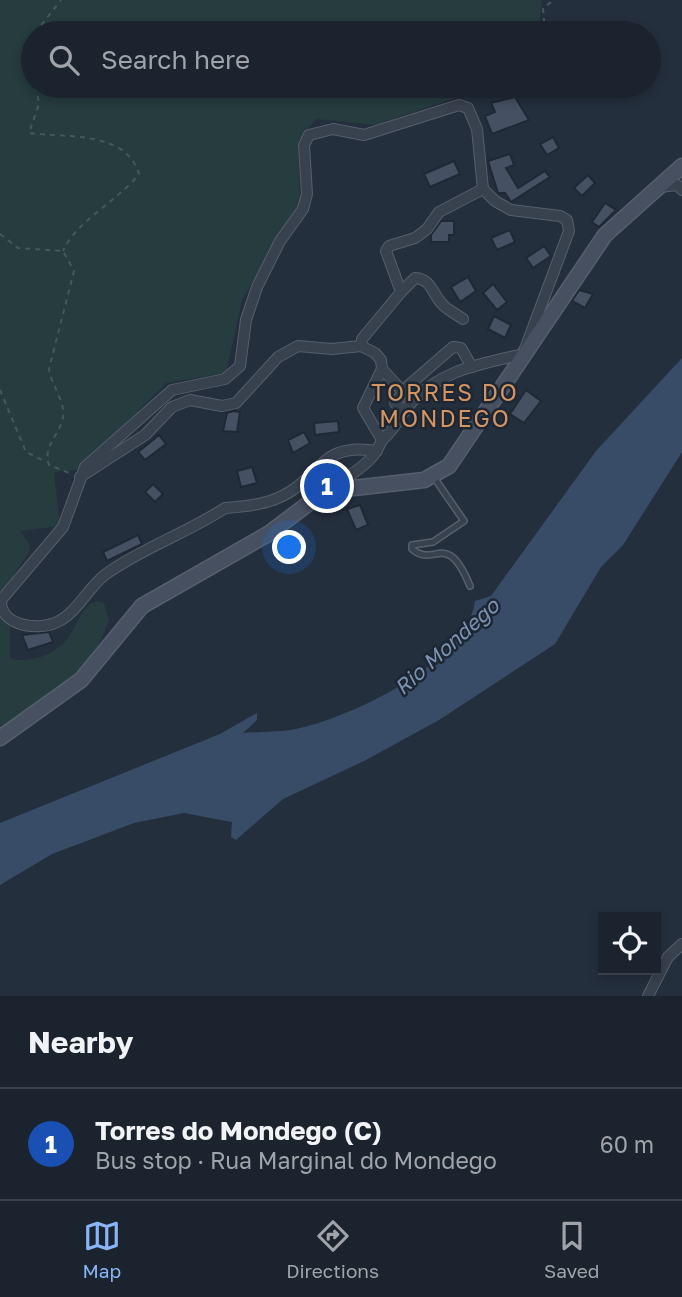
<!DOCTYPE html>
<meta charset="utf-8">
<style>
:root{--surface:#1b232e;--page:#282f3a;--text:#f1f3f6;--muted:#a0a4aa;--line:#39404a;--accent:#8ab4f8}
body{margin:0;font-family:"Golos Text",sans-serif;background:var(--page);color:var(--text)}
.controls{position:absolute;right:21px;bottom:21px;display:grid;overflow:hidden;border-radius:0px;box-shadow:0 4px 10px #0003}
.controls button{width:63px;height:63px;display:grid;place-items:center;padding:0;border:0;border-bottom:2px solid var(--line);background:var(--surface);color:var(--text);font:35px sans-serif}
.you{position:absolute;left:290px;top:548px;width:24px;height:24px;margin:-18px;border:5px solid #fff;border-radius:50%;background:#1a73e8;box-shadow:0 0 0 10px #1a73e833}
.badge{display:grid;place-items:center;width:46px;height:46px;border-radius:50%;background:var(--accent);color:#fff;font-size:23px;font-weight:700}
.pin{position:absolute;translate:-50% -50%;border:4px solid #fff;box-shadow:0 2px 7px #0006}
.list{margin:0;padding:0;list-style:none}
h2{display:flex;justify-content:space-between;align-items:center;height:91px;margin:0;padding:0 28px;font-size:30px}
h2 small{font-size:23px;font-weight:400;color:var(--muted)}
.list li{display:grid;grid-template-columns:46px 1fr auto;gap:21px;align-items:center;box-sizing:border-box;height:112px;padding:0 28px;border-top:2px solid var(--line)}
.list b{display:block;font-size:26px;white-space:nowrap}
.list p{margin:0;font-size:23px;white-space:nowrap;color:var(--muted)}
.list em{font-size:23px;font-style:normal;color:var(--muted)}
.icon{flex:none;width:38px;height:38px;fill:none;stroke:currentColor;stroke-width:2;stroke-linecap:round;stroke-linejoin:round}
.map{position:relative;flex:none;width:682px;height:996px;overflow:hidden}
.search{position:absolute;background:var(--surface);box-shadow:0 4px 10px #0003;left:21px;right:21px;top:21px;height:77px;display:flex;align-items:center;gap:18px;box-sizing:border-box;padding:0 24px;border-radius:38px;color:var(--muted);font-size:26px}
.sheet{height:203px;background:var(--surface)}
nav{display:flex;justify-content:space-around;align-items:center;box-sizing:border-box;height:98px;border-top:2px solid var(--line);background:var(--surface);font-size:19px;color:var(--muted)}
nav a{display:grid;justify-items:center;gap:4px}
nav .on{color:var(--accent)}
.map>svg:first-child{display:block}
</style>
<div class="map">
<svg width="682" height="996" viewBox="0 0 682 996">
<rect width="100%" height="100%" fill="#242f3e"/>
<g fill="#263c3f">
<path d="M0,0H542L538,33H33V86H472L458,97L375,125L316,119L298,141L300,203L242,300L226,373L166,383L81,469L54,472L60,526L20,531L30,545L29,552L0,596Z"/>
<path d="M98,601L104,603L109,621L89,667L0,734V611L10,627V658C19,661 28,660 37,658C80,647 74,605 98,601Z"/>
</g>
<path fill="#394c67" d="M682,358V452L623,545L601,567L555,644L439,720L364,761L283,799L236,840L231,837L232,822L184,813L134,823L52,854L0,885V823L220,734L257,713V720L243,733C258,732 275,732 291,730C347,720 468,663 475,601L491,596L596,451Z"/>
<g fill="#455162" stroke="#1f2835" stroke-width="2">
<path d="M515,97L529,120L492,134L485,116L495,112L491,103Z"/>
<path d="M553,137L559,148L547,155L540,144Z"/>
<path d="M510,154L514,165L506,168L518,188L545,171L550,177L511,202L505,193H498L488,161Z"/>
<path d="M454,161L460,174L430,187L424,174Z"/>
<path d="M588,175L595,183L582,196L574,188Z"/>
<path d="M605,203L616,210L599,227L592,222Z"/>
<path d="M441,221H454V235H449V242H431V235Z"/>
<path d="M510,230L515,242L497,250L491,238Z"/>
<path d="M544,246L551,256L533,268L526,258Z"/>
<path d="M468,277L476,291L460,302L451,287Z"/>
<path d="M493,284L507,302L497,310L483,293Z"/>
<path d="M579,290L593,294L585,308L572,301Z"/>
<path d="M494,316L511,325L505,338L488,329Z"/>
<path d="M526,390L541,401L524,423L510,414Z"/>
<path d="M233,411L240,412L237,432L223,431L227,413Z"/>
<path d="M338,421L339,432L315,435L314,423Z"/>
<path d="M304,432L310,443L293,453L288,440Z"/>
<path d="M159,435L166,444L145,460L138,452Z"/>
<path d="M252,467L257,483L241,487L237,471Z"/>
<path d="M153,484L163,494L155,502L145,492Z"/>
<path d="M360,505L368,525L356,530L347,509Z"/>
<path d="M138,535L142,544L107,561L103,552Z"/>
<path d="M49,632L53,642L28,650L22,635Z"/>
</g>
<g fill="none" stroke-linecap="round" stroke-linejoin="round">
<g stroke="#565f6c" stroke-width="8">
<path id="lane" d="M433,476L464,521L433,542L412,545V549C435,569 446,528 470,586"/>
</g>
<g stroke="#565f6c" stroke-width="12">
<g id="street">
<path d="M660,187L677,185L682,190"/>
<path d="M401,292L415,278C432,279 432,294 443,305C448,310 456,314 463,319"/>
<path d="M361,346L362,339L401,292L386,251L389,246L415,238L427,229L439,212L483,189"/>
<path d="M405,411L395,403L409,385L453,347L461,348L472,367"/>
<path d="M377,451C318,441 322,479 278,498C262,505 243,507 225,508C187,533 142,548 106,574C87,588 77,614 55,623C38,630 0,627 1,600L63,527L85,467L172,390L225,379L240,366L246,320L257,287L280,241L303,209L307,194L304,145L309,135L333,129L364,135L459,105L468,108L477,129L483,189L495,201L511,210L560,216L567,220L569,231L523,354C482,364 442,369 412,402C400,415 396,429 382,440"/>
<path d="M80,477L145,435L172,407L190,400L222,406L236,403L278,357L298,346L332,349L361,346L375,353L381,360L382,369L404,393"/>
<path d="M336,490C353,467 369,470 382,440L363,408L382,369"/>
<path d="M648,996L668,957L682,944"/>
</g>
</g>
<g stroke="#565f6c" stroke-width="17">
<path id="secondary" d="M0,738L81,680L142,606L268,534L316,498L336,490L424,480L449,466L605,235L682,166"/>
</g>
<g stroke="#44595c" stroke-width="2" stroke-dasharray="5 5" stroke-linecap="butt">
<path d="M35,33L61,0"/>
<path d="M545,33L543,8L554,0"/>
<path d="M33,39V68"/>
<path d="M36,86L39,104L29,133C65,138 126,130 139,174C119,200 75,222 63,251"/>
<path d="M467,98L472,86"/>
<path d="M0,234L18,248L63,251L74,271L49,369C51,385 66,402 63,418C60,434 42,447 49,465L72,474"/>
<path d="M0,390L26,452L46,462"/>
</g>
<use href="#lane" stroke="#38414e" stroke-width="5"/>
<use href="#street" stroke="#38414e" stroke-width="10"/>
<use href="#secondary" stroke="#465061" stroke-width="14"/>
</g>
<g text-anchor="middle" stroke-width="5" stroke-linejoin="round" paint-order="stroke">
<g font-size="21" font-style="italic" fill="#7c92b1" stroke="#1d2633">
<text transform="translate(447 647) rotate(-42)" y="7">Rio Mondego</text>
</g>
<g font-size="23" letter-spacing="2" fill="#d59563" stroke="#1d2633">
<text x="445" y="401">TORRES DO<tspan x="445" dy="26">MONDEGO</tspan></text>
</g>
</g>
</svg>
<div class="controls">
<button><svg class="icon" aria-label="locate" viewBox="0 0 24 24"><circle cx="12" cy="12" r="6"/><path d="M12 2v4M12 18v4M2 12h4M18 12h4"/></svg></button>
</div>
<div class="you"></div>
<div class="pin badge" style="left:327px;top:486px;background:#1a4fb4">1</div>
<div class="search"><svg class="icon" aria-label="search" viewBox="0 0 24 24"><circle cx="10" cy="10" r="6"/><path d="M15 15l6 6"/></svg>Search here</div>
</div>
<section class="sheet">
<h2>Nearby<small></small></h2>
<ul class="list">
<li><span class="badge" style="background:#1a4fb4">1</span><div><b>Torres do Mondego (C)</b><p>Bus stop · Rua Marginal do Mondego</p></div><em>60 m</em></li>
</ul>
</section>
<nav>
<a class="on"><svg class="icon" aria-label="map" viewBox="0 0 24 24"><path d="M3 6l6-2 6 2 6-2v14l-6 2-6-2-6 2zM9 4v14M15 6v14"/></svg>Map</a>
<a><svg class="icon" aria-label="directions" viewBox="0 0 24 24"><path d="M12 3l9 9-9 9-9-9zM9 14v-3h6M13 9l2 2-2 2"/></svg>Directions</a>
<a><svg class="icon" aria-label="saved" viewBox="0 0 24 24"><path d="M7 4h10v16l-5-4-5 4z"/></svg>Saved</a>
</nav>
